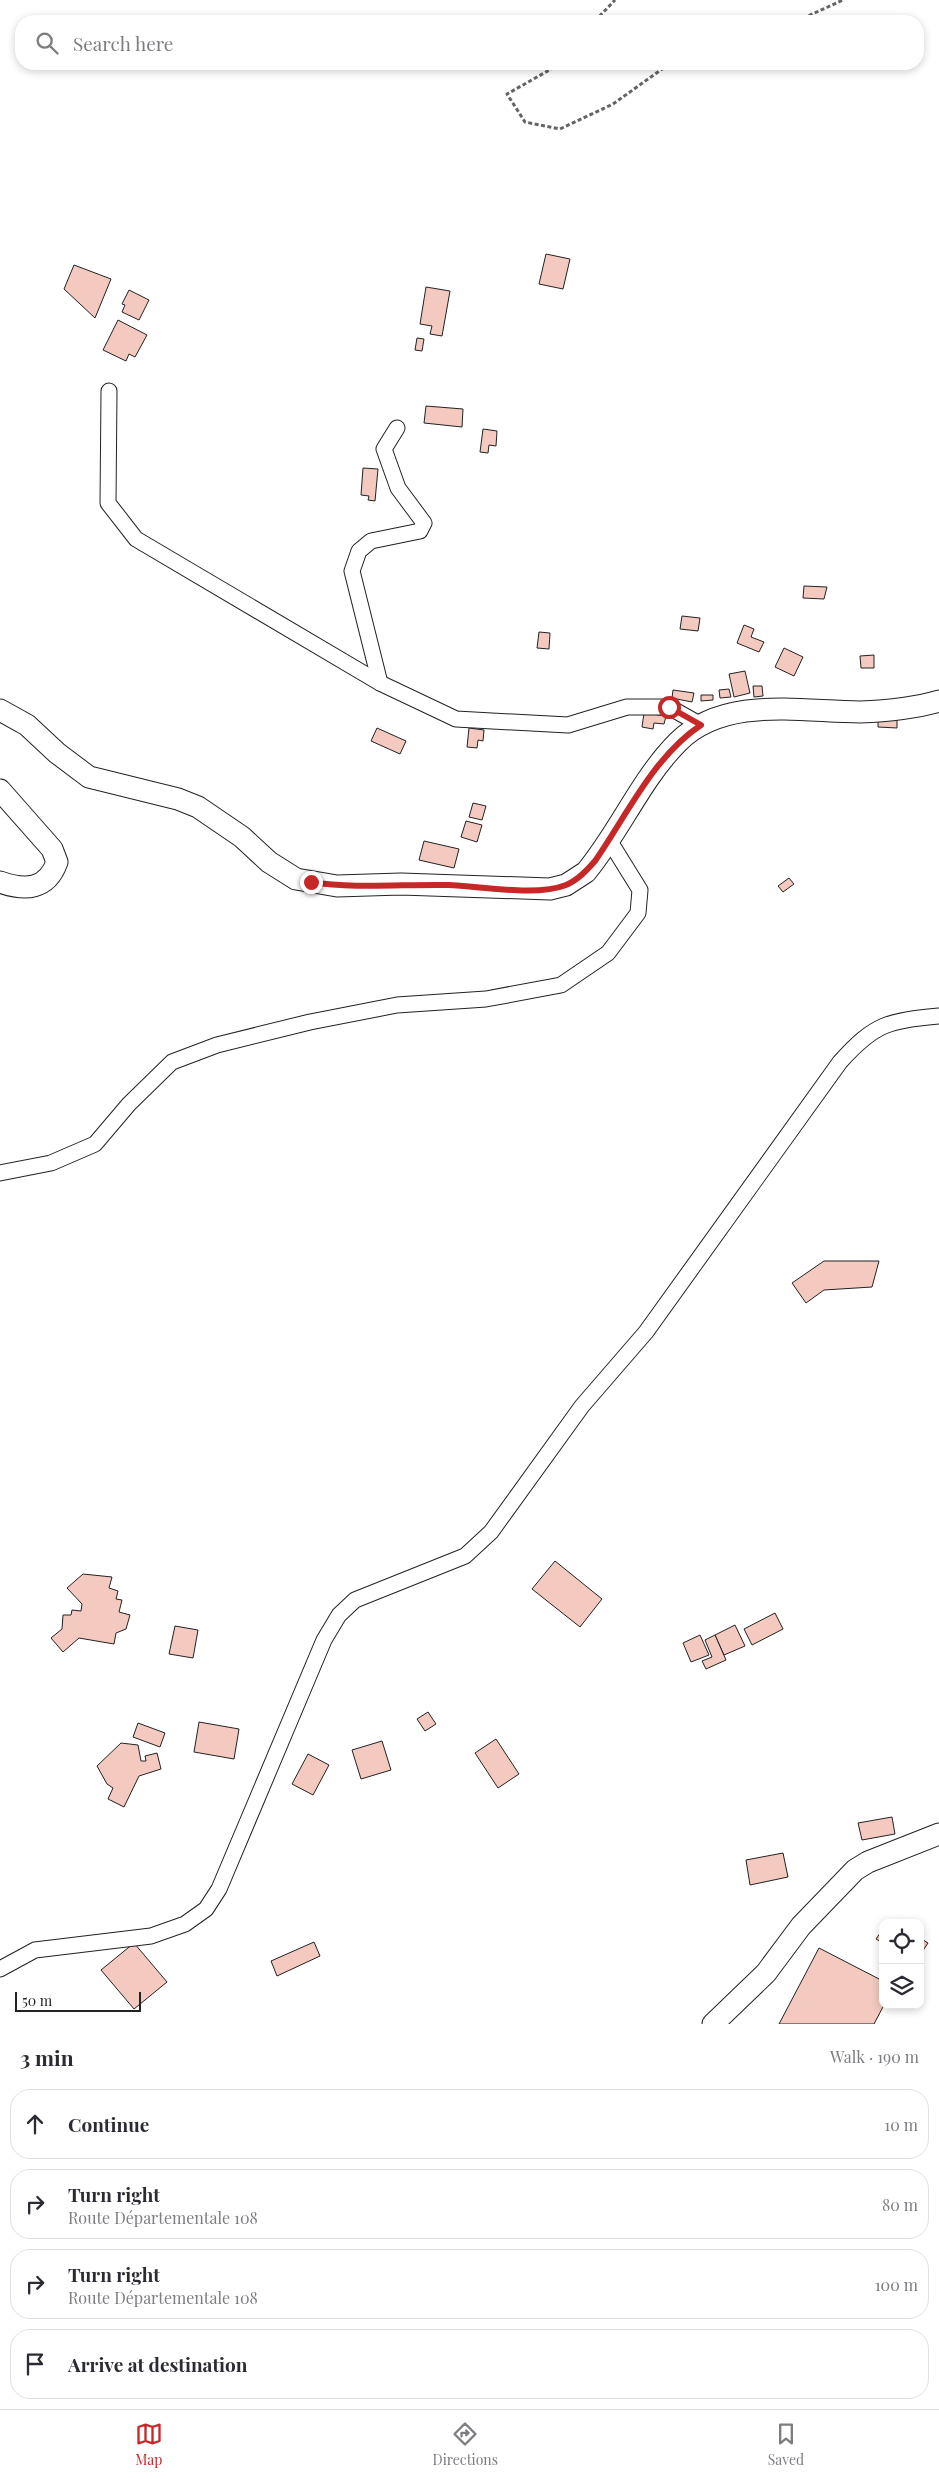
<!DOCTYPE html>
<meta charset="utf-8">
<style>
:root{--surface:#fff;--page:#f7f7f7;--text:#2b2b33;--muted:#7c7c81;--line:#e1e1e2;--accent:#c62828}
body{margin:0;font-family:"Playfair Display",serif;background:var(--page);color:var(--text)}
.controls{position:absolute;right:15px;bottom:15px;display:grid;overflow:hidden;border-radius:10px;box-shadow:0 2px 8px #0003}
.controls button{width:45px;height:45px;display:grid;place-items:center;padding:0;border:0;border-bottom:1px solid var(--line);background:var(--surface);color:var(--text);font:25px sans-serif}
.scale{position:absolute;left:15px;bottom:12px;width:126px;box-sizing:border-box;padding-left:5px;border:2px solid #222;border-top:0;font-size:14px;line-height:18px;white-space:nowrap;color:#222;-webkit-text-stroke:4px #fff;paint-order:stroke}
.stop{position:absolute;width:15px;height:15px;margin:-11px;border:4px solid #c62828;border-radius:50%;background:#fff}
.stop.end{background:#c62828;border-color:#fff;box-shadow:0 1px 5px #0008}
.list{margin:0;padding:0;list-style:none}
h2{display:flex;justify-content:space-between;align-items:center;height:65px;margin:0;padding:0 20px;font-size:21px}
h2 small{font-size:16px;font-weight:400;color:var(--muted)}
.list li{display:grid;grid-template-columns:32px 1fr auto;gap:15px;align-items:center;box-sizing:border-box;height:70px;margin:0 10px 10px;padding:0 10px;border:1px solid var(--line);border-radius:20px}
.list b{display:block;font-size:19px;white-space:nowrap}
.list p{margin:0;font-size:16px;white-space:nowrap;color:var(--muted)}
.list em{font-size:16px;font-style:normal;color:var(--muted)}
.icon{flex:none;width:28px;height:28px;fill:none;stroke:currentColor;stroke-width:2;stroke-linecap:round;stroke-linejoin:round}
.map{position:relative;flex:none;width:939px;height:2024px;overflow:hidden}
.search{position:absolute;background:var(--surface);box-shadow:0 2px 8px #0003;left:15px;right:15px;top:15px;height:55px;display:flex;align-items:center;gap:12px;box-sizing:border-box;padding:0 18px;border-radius:20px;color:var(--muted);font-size:19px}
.sheet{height:385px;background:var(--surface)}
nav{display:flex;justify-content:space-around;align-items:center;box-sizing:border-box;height:70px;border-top:1px solid var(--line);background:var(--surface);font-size:14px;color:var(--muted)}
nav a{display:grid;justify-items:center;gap:2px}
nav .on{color:var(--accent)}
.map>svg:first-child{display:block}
</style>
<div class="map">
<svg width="939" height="2024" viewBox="0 0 939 2024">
<rect width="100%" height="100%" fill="#fff"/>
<g fill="#f3c9c0" stroke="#222">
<path d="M546,254L570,259L563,289L539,284Z"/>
<path d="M74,265L111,279L95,318L64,289Z"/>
<path d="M426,287L450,291L442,336L430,334L432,326L420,324Z"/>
<path d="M129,290L149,300L139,320L122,312L125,305L122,304Z"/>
<path d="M118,320L147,335L135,357L129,354L126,361L103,350Z"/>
<path d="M417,338L424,339L422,351L415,350Z"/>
<path d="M426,406L463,409L462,427L424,423Z"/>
<path d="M483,429L497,431L496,446L489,445L488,453L480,452Z"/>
<path d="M363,468L378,469L375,501L368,500L369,496L361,495Z"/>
<path d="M804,586L827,587L824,599L803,598Z"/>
<path d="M682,616L700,618L698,631L680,629Z"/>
<path d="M744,625L754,629L751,637L764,642L759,652L737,643Z"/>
<path d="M539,632L550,633L549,649L537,648Z"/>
<path d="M784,648L803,657L794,676L775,667Z"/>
<path d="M874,655V668H861L860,656Z"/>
<path d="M745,671L750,693L734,697L729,674Z"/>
<path d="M753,686H762L763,696L754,697Z"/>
<path d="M729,689L731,697L720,698L719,690Z"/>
<path d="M673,690L694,693L692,702L672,698Z"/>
<path d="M701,695H713V700L701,701Z"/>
<path d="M644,713L666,716L664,724L654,723L653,729L642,727Z"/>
<path d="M878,718H897V728L878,727Z"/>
<path d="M377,728L406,741L400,754L371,741Z"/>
<path d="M469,728L484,730L483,741L478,740L477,748L467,747Z"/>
<path d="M473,803L486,806L482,820L469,817Z"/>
<path d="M466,821L482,825L477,842L461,837Z"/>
<path d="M424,841L459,849L454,868L419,860Z"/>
<path d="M789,878L794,884L783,892L778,886Z"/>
<path d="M824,1261H879L872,1287L824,1290L806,1303L792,1283Z"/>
<path d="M555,1561L602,1599L580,1627L532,1589Z"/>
<path d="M83,1574L112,1577L109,1588L118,1591L116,1599L122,1600L119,1612L130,1615L126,1629L116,1633L114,1644L79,1638L63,1652L51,1638L62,1629L63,1615H71L72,1610L81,1611L82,1604L67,1588Z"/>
<path d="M775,1613L783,1629L752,1645L744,1629Z"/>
<path d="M735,1625L745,1646L724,1655L715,1635Z"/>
<path d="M175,1626L198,1630L193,1658L169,1654Z"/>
<path d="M700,1635L709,1655L691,1662L683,1643Z"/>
<path d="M715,1635L726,1660L706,1669L702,1661L712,1657L705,1640Z"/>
<path d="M428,1712L436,1724L425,1731L417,1719Z"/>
<path d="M199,1722L239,1729L234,1759L194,1752Z"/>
<path d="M138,1723L165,1733L160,1747L133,1737Z"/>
<path d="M496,1739L519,1774L498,1788L475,1753Z"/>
<path d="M382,1741L391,1770L361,1779L352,1750Z"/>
<path d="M121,1743L138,1745L141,1761H146L145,1756L157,1753L161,1769L139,1776L124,1807L108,1799L113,1788L107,1784L97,1766Z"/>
<path d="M308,1754L329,1765L313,1795L292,1784Z"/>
<path d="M892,1817L895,1834L862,1840L858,1823Z"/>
<path d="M783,1853L788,1877L750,1885L746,1860Z"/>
<path d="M883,1929V1943L876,1939Z"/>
<path d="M920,1938L928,1943L920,1955Z"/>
<path d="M314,1942L320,1956L277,1976L271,1961Z"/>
<path d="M134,1943L167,1982L134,2009L101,1970Z"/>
<path d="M819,1948L883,1981L884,2005L874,2024H779Z"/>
</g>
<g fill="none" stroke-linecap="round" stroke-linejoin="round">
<g stroke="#222" stroke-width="17">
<g id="minor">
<path d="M109,391L108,503L136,539L380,683L456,719L568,725L627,707H669L701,725"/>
<path d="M380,683L352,571L359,551L371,541L420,531L424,523L398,488L384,449L397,428"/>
<path d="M0,1173L51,1163L95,1144L129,1104L172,1062L217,1045L310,1022L397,1005L486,999L561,985L608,953L638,913L640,890L609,840"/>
<path d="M0,1969L35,1950L151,1936L185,1924L206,1909L219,1889L324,1640L339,1615L355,1600L465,1556L491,1532L582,1406L646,1332L840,1062C875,1023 888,1021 939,1016"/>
</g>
</g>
<g stroke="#222" stroke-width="23">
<g id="secondary">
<path d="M0,710L27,725L57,753L89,777L178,799L198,807L242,837L269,862L296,879L337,886L401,884L550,889L566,885L586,872C620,831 641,779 678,742C725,695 802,712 860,712C885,711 915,708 939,701"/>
<path d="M0,790L52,849L57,862C47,890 25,891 0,882"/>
<path d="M713,2024L766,1973L801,1926L855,1870L868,1862L939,1834"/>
</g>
</g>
<g stroke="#646464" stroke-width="3" stroke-dasharray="4 2.5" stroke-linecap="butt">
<path d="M595,21L615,0"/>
<path d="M797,21L843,0"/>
<path d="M560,64L507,94L525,122L560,129L613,104L665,67L675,64"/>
</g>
<use href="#minor" stroke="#fff" stroke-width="15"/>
<use href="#secondary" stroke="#fff" stroke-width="21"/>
</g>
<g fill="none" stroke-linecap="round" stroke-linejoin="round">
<path stroke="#c62828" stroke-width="6" d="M311,882C356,889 403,884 448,885C481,886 536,897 566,885C578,880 587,870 595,861C627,815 653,757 701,725L669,707"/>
</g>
</svg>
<div class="controls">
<button><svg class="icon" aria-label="locate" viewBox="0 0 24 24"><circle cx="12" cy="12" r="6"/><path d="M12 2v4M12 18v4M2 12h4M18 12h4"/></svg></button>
<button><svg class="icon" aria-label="layers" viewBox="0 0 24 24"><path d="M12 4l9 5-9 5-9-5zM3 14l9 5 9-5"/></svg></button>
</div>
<div class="scale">50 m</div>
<div class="stop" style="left:669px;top:707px"></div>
<div class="stop end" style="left:311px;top:882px"></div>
<div class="search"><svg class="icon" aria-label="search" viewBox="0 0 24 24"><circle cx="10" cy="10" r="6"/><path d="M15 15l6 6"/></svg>Search here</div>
</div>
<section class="sheet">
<h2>3 min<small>Walk · 190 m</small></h2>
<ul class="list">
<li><svg class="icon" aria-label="ahead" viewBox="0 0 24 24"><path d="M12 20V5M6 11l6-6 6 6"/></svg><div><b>Continue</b></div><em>10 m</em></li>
<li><svg class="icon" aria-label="right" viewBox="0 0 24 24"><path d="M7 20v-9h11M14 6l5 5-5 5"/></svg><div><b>Turn right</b><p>Route Départementale 108</p></div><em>80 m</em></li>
<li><svg class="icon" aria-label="right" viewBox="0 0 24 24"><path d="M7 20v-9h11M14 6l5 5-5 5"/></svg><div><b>Turn right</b><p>Route Départementale 108</p></div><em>100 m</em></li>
<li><svg class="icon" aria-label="arrive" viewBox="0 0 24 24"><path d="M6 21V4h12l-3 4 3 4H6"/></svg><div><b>Arrive at destination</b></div></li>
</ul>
</section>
<nav>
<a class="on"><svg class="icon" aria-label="map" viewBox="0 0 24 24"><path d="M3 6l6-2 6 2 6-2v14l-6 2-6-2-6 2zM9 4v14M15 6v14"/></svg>Map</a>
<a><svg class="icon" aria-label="directions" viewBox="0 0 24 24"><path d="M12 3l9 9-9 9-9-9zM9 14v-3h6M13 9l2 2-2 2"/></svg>Directions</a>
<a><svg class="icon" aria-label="saved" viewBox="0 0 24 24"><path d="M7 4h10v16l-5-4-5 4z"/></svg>Saved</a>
</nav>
